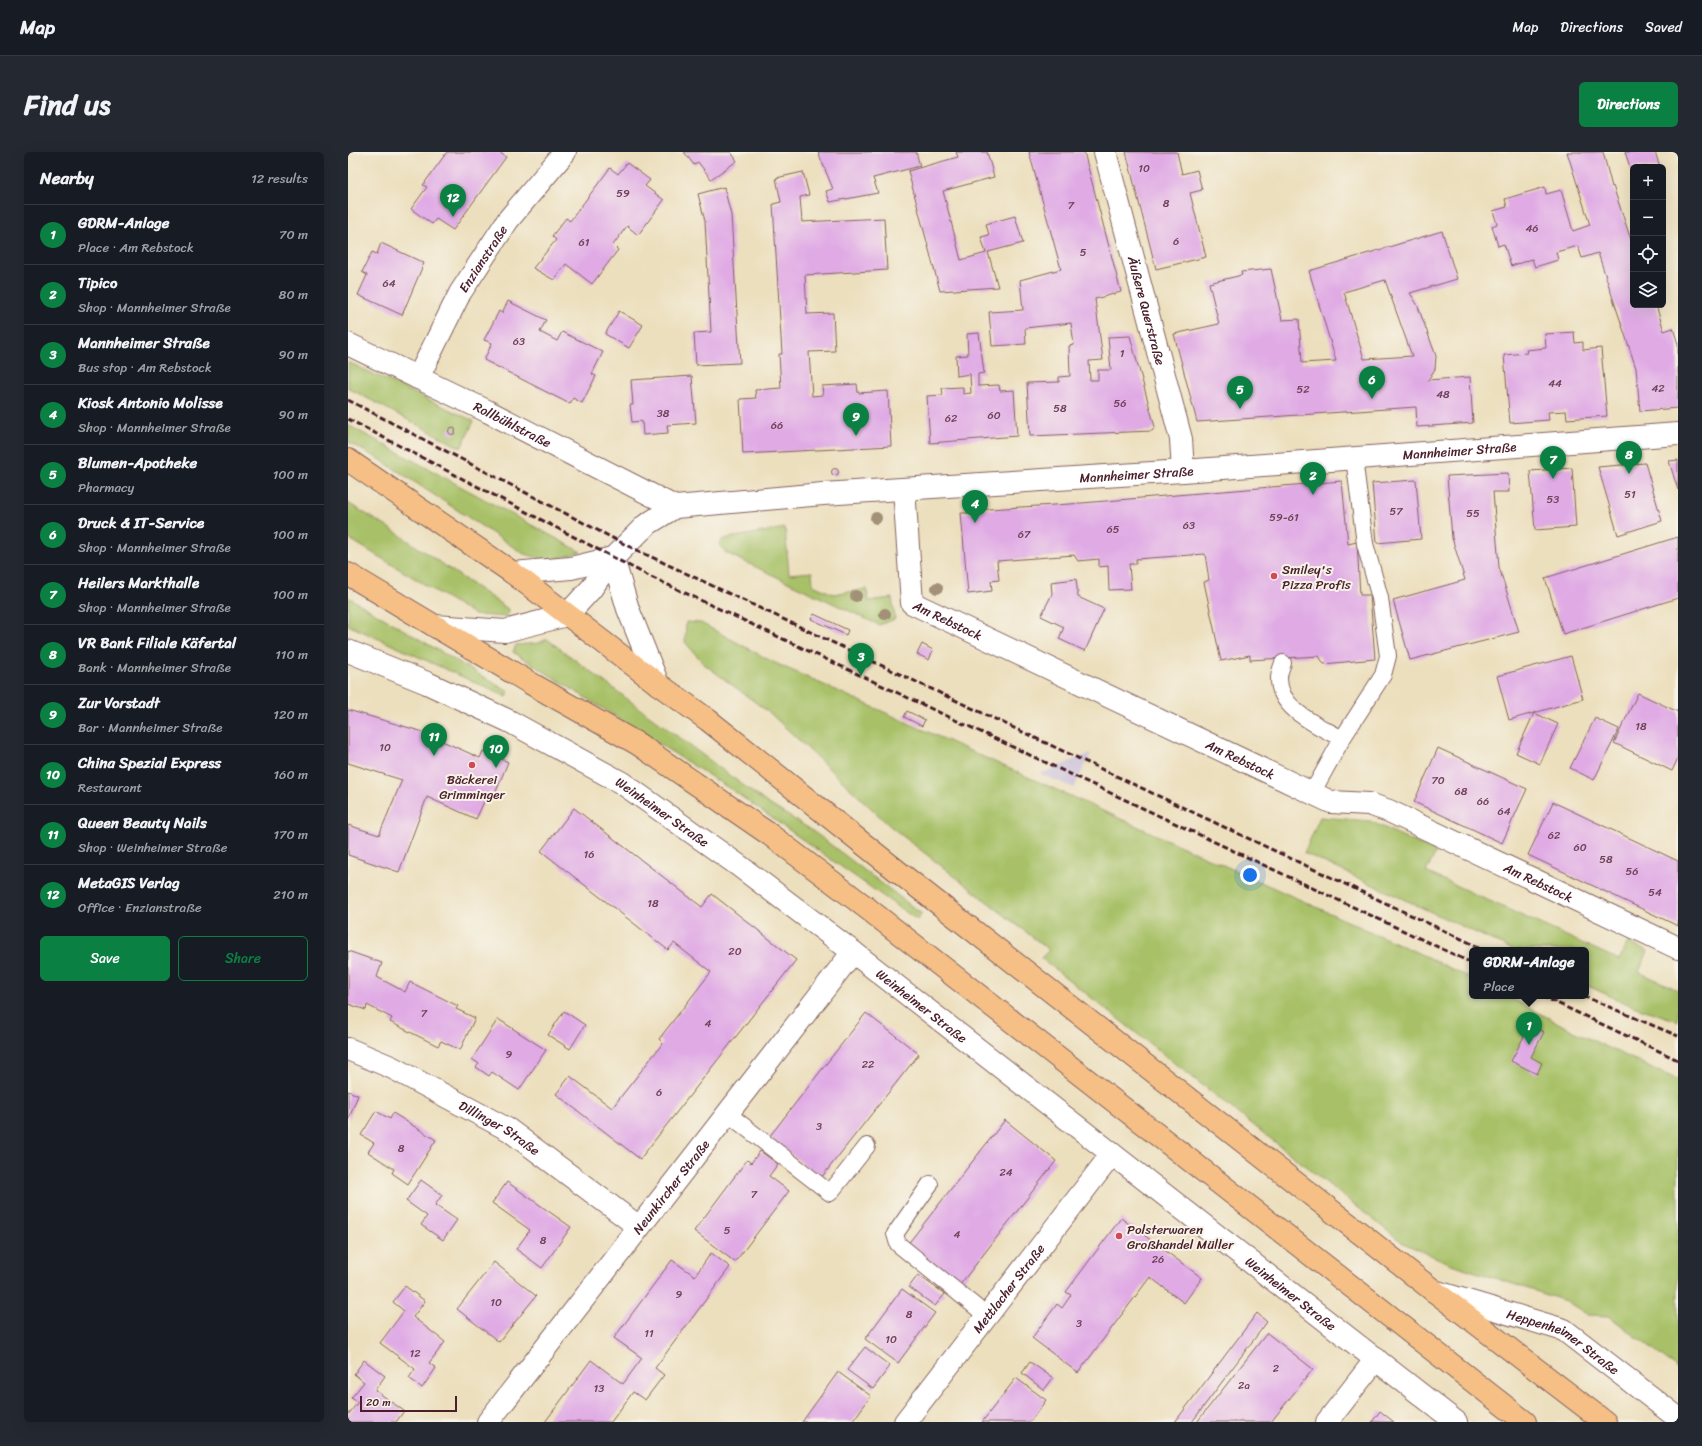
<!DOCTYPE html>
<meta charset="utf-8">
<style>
:root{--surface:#171b24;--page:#242831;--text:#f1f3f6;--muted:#9ea1a6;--line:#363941;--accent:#0b8043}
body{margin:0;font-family:Sriracha,sans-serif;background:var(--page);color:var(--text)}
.controls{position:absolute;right:12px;top:12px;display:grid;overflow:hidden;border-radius:6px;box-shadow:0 4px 16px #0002}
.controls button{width:36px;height:36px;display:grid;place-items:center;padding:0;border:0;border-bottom:1px solid var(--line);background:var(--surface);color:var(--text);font:20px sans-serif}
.scale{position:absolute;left:12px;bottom:10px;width:97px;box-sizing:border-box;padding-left:4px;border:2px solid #4a1f2b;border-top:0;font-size:11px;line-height:14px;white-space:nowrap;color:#4a1f2b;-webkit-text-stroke:3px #f7f3e8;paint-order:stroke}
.you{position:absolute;left:902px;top:723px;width:14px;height:14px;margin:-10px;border:3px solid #fff;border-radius:50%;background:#1a73e8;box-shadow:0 0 0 6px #1a73e833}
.badge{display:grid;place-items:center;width:26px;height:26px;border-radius:50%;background:var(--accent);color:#fff;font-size:13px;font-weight:700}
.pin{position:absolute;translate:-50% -33px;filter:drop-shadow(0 1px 2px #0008)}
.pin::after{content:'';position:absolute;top:21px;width:14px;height:12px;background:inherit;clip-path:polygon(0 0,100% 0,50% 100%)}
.popup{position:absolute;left:1121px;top:795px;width:120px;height:52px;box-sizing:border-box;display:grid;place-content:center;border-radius:6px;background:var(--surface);filter:drop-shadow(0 1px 3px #0005);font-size:13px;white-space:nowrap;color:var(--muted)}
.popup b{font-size:15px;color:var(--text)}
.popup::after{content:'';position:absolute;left:50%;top:100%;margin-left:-8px;border:8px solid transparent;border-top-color:var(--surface)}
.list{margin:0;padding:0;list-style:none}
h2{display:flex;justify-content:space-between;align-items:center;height:52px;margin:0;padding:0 16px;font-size:17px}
h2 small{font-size:13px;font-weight:400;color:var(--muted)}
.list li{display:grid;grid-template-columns:26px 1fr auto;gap:12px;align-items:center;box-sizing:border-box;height:60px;padding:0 16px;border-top:1px solid var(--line)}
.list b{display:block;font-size:15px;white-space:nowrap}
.list p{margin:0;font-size:13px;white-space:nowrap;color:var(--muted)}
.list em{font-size:13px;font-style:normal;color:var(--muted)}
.actions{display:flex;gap:8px;padding:12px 16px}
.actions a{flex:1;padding:9px 0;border:1px solid var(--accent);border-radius:6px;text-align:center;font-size:14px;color:var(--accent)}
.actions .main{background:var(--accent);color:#fff}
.icon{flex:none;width:22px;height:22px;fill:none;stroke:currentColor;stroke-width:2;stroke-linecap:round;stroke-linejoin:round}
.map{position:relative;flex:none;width:1330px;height:1270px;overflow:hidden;border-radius:6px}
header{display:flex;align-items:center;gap:24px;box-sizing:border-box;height:56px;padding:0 20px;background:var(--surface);border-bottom:1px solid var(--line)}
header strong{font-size:19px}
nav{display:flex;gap:22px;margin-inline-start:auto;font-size:14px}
.intro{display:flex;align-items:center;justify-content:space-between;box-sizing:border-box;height:96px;padding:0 24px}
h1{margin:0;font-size:28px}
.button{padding:10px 18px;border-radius:6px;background:var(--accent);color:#fff;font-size:14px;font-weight:700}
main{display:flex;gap:24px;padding:0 24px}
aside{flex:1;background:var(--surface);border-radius:6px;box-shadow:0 4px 16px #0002}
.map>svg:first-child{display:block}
</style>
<header>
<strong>Map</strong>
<nav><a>Map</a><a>Directions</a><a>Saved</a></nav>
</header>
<div class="intro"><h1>Find us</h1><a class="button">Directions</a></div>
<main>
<aside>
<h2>Nearby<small>12 results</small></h2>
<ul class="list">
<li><span class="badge">1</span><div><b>GDRM-Anlage</b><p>Place · Am Rebstock</p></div><em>70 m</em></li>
<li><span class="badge">2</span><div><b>Tipico</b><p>Shop · Mannheimer Straße</p></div><em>80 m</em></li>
<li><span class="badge">3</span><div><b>Mannheimer Straße</b><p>Bus stop · Am Rebstock</p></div><em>90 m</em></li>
<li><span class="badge">4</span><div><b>Kiosk Antonio Molisse</b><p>Shop · Mannheimer Straße</p></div><em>90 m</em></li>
<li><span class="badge">5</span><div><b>Blumen-Apotheke</b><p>Pharmacy</p></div><em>100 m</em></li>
<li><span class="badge">6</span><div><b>Druck &amp; IT-Service</b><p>Shop · Mannheimer Straße</p></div><em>100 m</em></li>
<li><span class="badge">7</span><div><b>Heilers Markthalle</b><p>Shop · Mannheimer Straße</p></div><em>100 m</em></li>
<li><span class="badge">8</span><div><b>VR Bank Filiale Käfertal</b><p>Bank · Mannheimer Straße</p></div><em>110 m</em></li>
<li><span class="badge">9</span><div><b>Zur Vorstadt</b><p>Bar · Mannheimer Straße</p></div><em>120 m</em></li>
<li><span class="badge">10</span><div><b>China Spezial Express</b><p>Restaurant</p></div><em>160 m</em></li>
<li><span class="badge">11</span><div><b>Queen Beauty Nails</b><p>Shop · Weinheimer Straße</p></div><em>170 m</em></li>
<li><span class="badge">12</span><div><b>MetaGIS Verlag</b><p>Office · Enzianstraße</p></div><em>210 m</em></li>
</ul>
<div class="actions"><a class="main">Save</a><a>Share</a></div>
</aside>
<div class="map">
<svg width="1330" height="1270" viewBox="0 0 1330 1270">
<rect width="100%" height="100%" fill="#f7f3e8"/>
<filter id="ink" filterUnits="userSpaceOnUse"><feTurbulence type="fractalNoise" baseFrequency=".025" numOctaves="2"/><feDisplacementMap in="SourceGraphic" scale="8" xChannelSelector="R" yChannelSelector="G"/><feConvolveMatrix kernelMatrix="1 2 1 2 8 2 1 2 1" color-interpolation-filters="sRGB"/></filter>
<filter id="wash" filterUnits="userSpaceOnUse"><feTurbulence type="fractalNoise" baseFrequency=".012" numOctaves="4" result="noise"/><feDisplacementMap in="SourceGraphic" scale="16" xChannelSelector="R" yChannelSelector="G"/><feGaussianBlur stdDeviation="0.9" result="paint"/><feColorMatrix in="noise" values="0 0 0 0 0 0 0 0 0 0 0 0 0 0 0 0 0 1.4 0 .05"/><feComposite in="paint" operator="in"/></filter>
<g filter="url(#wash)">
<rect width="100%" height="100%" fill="#ecdfbd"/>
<path fill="#c8bfd8" d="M743,601L726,636L692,622Z"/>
<g fill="#a8c167" stroke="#797049">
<path d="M0,210L126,269L113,296L0,236Z"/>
<path d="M0,273L233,400L203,409L176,402L33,308L0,290Z"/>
<path d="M0,351L49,381L160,457L159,465L127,463L0,386Z"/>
<path d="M437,376L441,422L464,420L465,433L485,442L519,437L520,449L544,446L547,467L531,473L378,401L371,393L375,387Z"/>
<path d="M0,445L161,540L159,545L0,473Z"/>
<path d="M338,470L353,471L425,510L1079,805L1124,827V844H1159L1233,883L1330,928V1217L1261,1164L1240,1163L1218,1149L1103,1112L1055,1091L693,806L701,798L542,674L423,562L356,512L337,490Z"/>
<path d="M199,487L419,651L462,677L574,762L569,768L384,638L165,500L168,493L191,491Z"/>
<path d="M972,665L1022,669L1088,700L1078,720L1271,808L1280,790L1300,799L1291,820L1330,838V869L1282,853L1238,833V798H1165L956,701Z"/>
</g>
<g id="blocks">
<g fill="#e0abe5" fill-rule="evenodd">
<path d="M99,0H151L158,5L105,78L88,67L84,72L63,57L79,35L75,33Z"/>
<path d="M336,0H383L389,9L363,27L350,10L346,13Z"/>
<path d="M470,0H568L572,14L525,26L530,41L482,50L478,39L485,37Z"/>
<path d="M608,0H639L646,25L595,39L613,108L638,101L633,85L641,83L638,72L667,64L675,91L640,100L650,135L592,139L560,19L610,5Z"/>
<path d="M681,0H736L773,140L747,147L755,208L741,209L742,228H750V218H763L760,185L782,184L807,275L804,279L682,284L679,231L711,230V225L722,224L721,194L726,193L723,171L677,176L678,192L644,194L641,160L675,158L672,128L713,117Z"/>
<path d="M778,0H829L834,22L849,18L854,38L842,41L858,105L808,117Z"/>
<path d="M1219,0H1255L1264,35L1265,34L1285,94V153H1308L1316,179L1325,176L1330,192V256L1292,259L1288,216L1250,101L1234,106L1230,94L1208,100L1210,108L1187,115L1184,107L1163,114L1156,92L1150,94L1144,74L1149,72L1145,59L1159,55L1157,47L1197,35L1198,42L1213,38L1225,79L1242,73Z"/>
<path d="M1277,0H1307L1312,15H1285V24Z"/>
<path d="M279,11L302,28L297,34L316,48L290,83L279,74L265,93L270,98L244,132L218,112L206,128L185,116L208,88L204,84L218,66L222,69L262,16L270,22Z"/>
<path d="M455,20L461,43L452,45L454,70L536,66L539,118L457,123L459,162L485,161L487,199L461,200L464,244L475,243L474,234L509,232L510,241L540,239L543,294L395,302L392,247L408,246L407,238L433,236L431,202H434L425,52L433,50L428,26Z"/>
<path d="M376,35L383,63L392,211L348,213L346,181L363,180L357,69L350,42Z"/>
<path d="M1094,79L1109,127L1062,141L1069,152L1088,204L1087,217L1080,228L1122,225L1125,271L1069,275L1068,255L849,270L826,182L871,172L861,131L894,123L893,120L923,117L934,168L951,167L954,211L988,209L961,119ZM1037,128L1064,204L1016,207L996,140Z"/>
<path d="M33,91L76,111L54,163L10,143L19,123L14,120L24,100L29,102Z"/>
<path d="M160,149L198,168L192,180L209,189L214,180L255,200L244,222L248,224L234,251L225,246L222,252L136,208L144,191L136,188L151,159L154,161Z"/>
<path d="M271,159L295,173L281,196L257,182Z"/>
<path d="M1226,180L1227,191L1235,190V198L1253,196L1259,264L1219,267L1218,259L1200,260L1201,268L1162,271L1156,203L1179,201L1178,198L1198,196L1197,182Z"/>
<path d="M631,181L636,221L630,222V234L651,233L652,239L666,238L669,284L582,291L579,244L595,243L594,236L615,235V242L623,241L622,222L609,224L608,204L620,203L619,182Z"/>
<path d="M344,224L348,271L319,273L320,281L295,283L294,269L284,270L282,253H285L283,228Z"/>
<circle cx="104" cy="279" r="3.5"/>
<path d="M1330,308V338L1321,309Z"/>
<path d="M1297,311L1314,369L1270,383L1250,315Z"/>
<path d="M1224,316L1228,375L1187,378L1182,319Z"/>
<circle cx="487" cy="320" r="3.5"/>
<path d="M1160,321L1161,340H1145L1151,415L1171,480L1062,508L1045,448L1117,428L1104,386L1099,324Z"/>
<path d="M1068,328L1073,387L1029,391L1024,331Z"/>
<path d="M994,329L1000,392L1009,390L1012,443H1022L1027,507L976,512L971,504L902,508V503L873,509L856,430L861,428L857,402L788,407V412H781L783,437L761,438L760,414L751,415V407L730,409L726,403L649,409L651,428L643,429L644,439L620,442L613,361H625V358L722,352Z"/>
<path d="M1330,385V446L1215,482L1197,426Z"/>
<path d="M728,427L730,445L756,457L737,499L711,487L716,475L693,464L704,442L703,430Z"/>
<path d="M466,462L500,478L498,483L463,467Z"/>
<path d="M574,492L585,498L581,508L569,502Z"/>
<path d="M1223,504L1235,547L1161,568L1149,524Z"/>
<path d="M1290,541L1330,560V606L1324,619L1266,591Z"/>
<path d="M0,558L72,579L132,606L135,599L160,610L147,642L141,639L128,667L79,645L51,720L0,703V673L31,683L54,628L0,611Z"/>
<path d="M559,559L577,568L574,574L556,565Z"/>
<path d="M1186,561L1210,572L1192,612L1168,601Z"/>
<path d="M1247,566L1271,577L1246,628L1222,616Z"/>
<path d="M1090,596L1179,637L1154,691L1066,650Z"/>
<path d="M1205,650L1330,709V774L1180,703Z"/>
<path d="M226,656L354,755L364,742L448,808L292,1007L208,942L222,924L264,956L315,891L311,887L363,820L326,791L320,798L193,699Z"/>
<path d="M0,799L34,811L29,825L42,832L57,840L62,830L110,854L108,857L127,866L112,898L93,889L90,894L42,870L44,866L19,853L18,858L0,852Z"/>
<path d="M216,859L237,873L222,897L200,883Z"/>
<path d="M518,861L571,902L473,1026L421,985Z"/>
<path d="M150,867L198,898L171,938L144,920L141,924L128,915L131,912L124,907Z"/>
<path d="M1182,873L1196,880L1183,905L1194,911L1189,922L1163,909Z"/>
<path d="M0,939L10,943L0,969Z"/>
<path d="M28,959L42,967L45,961L88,988L60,1032L44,1021L46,1017L20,1000L26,991L13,983Z"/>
<path d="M657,968L708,1009L611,1134L559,1093Z"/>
<path d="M412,999L430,1012L421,1024L441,1039L387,1110L346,1079L399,1008L403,1011Z"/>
<path d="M73,1028L94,1043L87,1053L109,1068L95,1088L73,1073L79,1064L58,1049Z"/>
<path d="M159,1030L223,1075L194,1116L168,1097L182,1078L144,1051Z"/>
<path d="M773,1066L854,1126L836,1151L802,1125L730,1221L684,1186L709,1152L714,1156L723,1143L718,1140Z"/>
<path d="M363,1101L382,1115L307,1216L316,1223L297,1248L285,1240L263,1270H197L243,1208L275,1232L294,1206L266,1186L324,1108L347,1124Z"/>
<path d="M146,1110L188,1144L151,1190L109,1157Z"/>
<path d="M570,1123L597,1142L587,1154L561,1135Z"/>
<path d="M57,1134L77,1149L65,1165L97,1190L81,1211L88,1216L74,1236L61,1226L67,1217L32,1191L56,1159L45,1150Z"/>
<path d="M554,1137L587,1161L550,1211L517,1187Z"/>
<path d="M909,1161L919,1170L844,1270H827Z"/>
<path d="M919,1181L965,1217L923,1270H849Z"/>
<path d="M517,1195L542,1214L525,1237L499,1218Z"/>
<path d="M16,1208L37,1224L27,1238L56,1259L48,1270H0V1263L10,1250L3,1246L16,1230L6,1222Z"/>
<path d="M682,1210L705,1226L696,1238L674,1221Z"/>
<path d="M490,1220L523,1244L504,1270H454Z"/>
<path d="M668,1226L698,1248L682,1270H634Z"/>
<path d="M1032,1259L1046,1270H1024Z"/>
</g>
</g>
</g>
<g filter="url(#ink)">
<use href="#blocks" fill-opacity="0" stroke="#83625e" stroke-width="1"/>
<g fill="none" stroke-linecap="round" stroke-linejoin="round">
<g stroke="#83625e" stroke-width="18">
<g id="service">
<path d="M935,511C933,516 931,521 931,526C930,558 972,574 994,587"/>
<path d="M964,641L994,587L1035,523L1040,504L1032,446L1017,392L1006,306"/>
<path d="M379,961L482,1041L519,994"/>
<path d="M582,1032L547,1082L550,1092L639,1164"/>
</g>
</g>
<g stroke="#83625e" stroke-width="24">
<g id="minor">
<path id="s1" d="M757,0L833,287L835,319"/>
<path id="s2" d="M0,192L141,260L327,355"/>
<path id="s3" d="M70,226L112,141L160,68L217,0"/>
<path id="s4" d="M556,337L564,451L964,641L983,650L1021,652L1041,659L1330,796"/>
<path id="s5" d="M0,897L43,915L161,978L291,1075"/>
<path id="s6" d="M140,1270L505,800"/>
<path id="s7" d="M557,1270L764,1002"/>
<path d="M979,1270L1028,1207"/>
</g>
</g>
<g stroke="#83625e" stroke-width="24">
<g id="tertiary">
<path d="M265,406L280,457L310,532"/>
<path d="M165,421L223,416L265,406"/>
<path id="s8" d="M87,474L157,479L219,463L243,437L265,406L298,373L327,355L475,342L835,319L1330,282"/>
<path id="s9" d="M0,499L79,531L161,569L274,631L390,713L505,800L1108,1270"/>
<path id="s10" d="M1086,1139L1216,1178L1330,1266"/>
</g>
</g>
<g stroke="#83625e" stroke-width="24">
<g id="primary">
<path d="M0,308L165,421L310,532L360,568L553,722L1086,1139"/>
<path d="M0,422L182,531L290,592L421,682L515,753"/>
</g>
</g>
<g stroke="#83625e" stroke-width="24">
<g id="trunk">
<path d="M515,753L1177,1270"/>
<path d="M1086,1139L1257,1270"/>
</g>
</g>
<use href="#service" stroke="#fff" stroke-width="16"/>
<use href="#minor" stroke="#fff" stroke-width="22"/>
<use href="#tertiary" stroke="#fff" stroke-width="22"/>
<use href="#primary" stroke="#f5bf86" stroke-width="22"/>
<use href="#trunk" stroke="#f5bf86" stroke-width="22"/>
<g stroke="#4a1f2b" stroke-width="3" stroke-dasharray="6 3" stroke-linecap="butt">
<path d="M0,248L278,393L1137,798"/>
<path d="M0,267L299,423L1124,811"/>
<path d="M1194,844L1330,908"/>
<path d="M1235,844L1330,884"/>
</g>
</g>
<g fill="#a29077">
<circle cx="528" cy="366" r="6"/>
<circle cx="589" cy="436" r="6"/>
<circle cx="508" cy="444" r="6"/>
<circle cx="537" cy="462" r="6"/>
</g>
</g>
<g fill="#d1495b" stroke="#f7f3e8" stroke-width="1.5">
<circle cx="926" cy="424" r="4"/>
<circle cx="124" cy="613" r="4"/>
<circle cx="771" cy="1084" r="4"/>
</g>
<g text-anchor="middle" stroke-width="4" stroke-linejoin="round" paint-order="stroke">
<g font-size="11" fill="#70425a">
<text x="796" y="20">10</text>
<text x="275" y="45">59</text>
<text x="818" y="55">8</text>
<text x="723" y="57">7</text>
<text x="1184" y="80">46</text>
<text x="828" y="93">6</text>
<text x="236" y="94">61</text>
<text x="735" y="104">5</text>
<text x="41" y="135">64</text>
<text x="171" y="193">63</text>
<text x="774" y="205">1</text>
<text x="1207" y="235">44</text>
<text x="1310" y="240">42</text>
<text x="955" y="241">52</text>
<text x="1095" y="246">48</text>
<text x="772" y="255">56</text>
<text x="712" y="260">58</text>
<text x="315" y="265">38</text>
<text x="646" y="267">60</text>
<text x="603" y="270">62</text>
<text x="429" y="277">66</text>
<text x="1282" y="346">51</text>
<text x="1205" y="351">53</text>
<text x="1048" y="363">57</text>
<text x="1125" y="365">55</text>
<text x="936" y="369">59-61</text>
<text x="841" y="377">63</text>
<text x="765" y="381">65</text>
<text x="676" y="386">67</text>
<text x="1293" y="578">18</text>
<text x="37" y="599">10</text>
<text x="1090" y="632">70</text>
<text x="1113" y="643">68</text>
<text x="1135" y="653">66</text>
<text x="1156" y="663">64</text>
<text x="1206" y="687">62</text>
<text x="1232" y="699">60</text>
<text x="241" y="706">16</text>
<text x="1258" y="711">58</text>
<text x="1284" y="723">56</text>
<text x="1307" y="744">54</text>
<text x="305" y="755">18</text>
<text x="387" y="803">20</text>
<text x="76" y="865">7</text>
<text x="360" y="875">4</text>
<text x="161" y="906">9</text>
<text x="520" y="916">22</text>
<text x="311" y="944">6</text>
<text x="471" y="978">3</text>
<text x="53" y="1000">8</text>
<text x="658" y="1024">24</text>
<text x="406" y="1046">7</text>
<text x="379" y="1082">5</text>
<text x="609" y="1086">4</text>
<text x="195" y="1092">8</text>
<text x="810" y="1111">26</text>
<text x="331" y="1146">9</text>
<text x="148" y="1154">10</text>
<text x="561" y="1166">8</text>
<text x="731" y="1175">3</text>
<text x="301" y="1185">11</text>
<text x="543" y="1191">10</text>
<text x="67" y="1205">12</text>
<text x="928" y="1220">2</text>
<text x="896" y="1237">2a</text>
<text x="251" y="1240">13</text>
</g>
<g font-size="13" fill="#4a1f2b" stroke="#f7f3e8">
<text dy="5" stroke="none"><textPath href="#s3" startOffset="136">Enzianstraße</textPath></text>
<text dy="5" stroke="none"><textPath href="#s1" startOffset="164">Äußere Querstraße</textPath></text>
<text dy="5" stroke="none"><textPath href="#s2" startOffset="183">Rollbühlstraße</textPath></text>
<text dy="5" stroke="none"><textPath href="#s8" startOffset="1075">Mannheimer Straße</textPath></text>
<text dy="5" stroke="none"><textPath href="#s8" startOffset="751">Mannheimer Straße</textPath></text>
<text dy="5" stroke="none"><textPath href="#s4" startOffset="154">Am Rebstock</textPath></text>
<text dy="5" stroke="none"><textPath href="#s4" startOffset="478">Am Rebstock</textPath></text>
<text dy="5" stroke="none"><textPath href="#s9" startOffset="354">Weinheimer Straße</textPath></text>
<text dy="5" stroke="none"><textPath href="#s4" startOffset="803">Am Rebstock</textPath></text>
<text dy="5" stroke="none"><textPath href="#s9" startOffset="678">Weinheimer Straße</textPath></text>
<text dy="5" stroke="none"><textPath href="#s5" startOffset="171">Dillinger Straße</textPath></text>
<text dy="5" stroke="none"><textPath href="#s6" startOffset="298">Neunkircher Straße</textPath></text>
<text dy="5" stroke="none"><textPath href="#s7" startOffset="169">Mettlacher Straße</textPath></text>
<text dy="5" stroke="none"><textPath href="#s9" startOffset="1146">Weinheimer Straße</textPath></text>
<text dy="5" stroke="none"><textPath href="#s10" startOffset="140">Heppenheimer Straße</textPath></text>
</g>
<g font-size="13" fill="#4a1f2b" stroke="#f7f3e8" text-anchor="start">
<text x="934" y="422">Smiley's<tspan x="934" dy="15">Pizza Profis</tspan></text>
<text x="124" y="632" text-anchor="middle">Bäckerei<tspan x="124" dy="15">Grimminger</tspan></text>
<text x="779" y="1082">Polsterwaren<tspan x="779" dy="15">Großhandel Müller</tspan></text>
</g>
</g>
</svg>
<div class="controls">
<button>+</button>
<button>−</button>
<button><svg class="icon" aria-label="locate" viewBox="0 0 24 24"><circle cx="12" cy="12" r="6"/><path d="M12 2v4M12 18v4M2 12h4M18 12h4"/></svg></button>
<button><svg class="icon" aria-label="layers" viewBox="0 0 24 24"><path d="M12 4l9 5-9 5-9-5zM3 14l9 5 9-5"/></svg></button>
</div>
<div class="scale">20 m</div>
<div class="you"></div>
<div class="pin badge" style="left:1181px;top:893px">1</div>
<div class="popup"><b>GDRM-Anlage</b>Place</div>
<div class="pin badge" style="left:965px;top:343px">2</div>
<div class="pin badge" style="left:513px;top:524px">3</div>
<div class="pin badge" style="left:627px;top:371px">4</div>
<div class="pin badge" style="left:892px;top:257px">5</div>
<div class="pin badge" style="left:1024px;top:247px">6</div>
<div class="pin badge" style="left:1205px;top:327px">7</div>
<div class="pin badge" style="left:1281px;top:322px">8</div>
<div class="pin badge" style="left:508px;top:284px">9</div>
<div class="pin badge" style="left:148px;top:616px">10</div>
<div class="pin badge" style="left:86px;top:604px">11</div>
<div class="pin badge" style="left:105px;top:65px">12</div>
</div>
</main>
